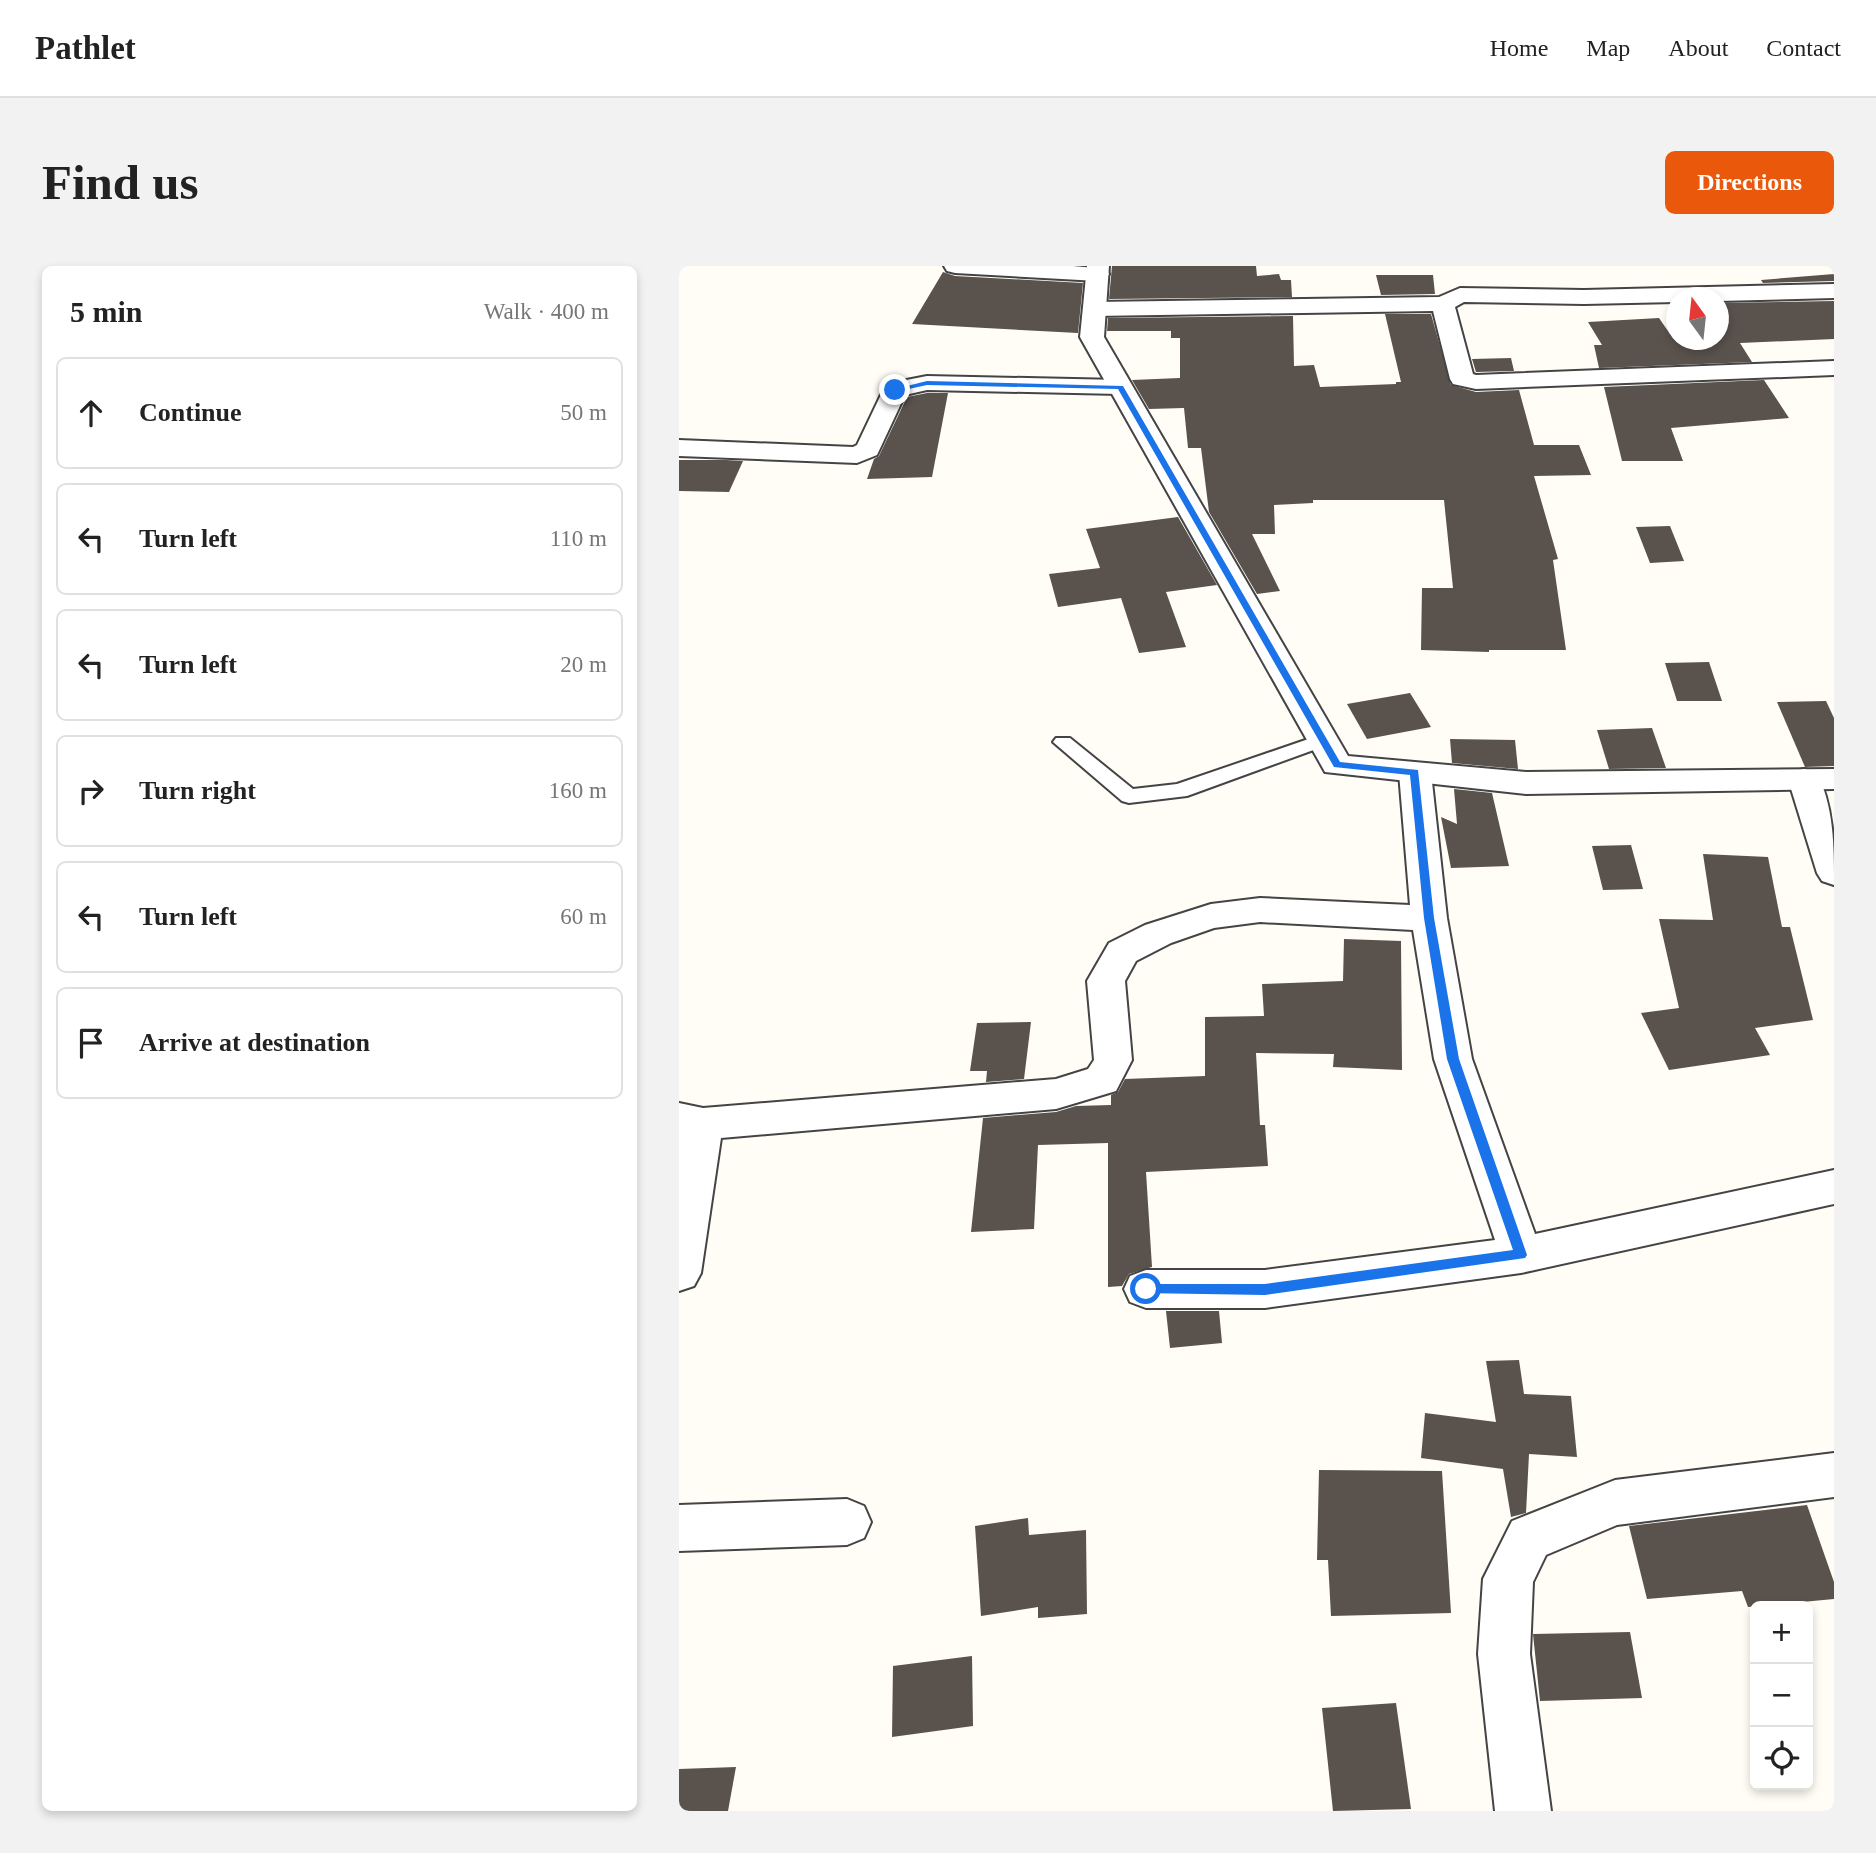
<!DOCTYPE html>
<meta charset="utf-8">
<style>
:root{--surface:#fff;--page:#f2f2f2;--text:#222;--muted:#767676;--line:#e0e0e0;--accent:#ea580c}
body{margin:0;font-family:"Times New Roman",serif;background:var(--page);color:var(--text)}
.controls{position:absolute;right:21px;bottom:21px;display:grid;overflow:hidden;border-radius:10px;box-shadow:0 4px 10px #0003}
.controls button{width:63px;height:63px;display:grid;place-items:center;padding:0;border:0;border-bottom:2px solid var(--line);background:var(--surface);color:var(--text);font:35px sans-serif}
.compass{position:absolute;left:987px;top:21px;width:63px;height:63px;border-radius:50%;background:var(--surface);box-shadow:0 4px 10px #0003;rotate:345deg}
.stop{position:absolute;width:21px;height:21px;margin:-16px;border:5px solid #1a73e8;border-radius:50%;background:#fff}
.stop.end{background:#1a73e8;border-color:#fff;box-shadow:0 2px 7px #0008}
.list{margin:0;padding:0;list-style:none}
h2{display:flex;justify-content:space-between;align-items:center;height:91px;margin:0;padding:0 28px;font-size:30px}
h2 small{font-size:23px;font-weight:400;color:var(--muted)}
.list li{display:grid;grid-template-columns:46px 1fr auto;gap:21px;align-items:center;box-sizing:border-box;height:112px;margin:0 14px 14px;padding:0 14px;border:2px solid var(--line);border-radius:10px}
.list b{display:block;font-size:26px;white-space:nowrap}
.list em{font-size:23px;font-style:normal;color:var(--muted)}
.icon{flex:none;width:38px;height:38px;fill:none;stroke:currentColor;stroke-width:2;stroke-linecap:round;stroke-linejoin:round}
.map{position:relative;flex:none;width:1155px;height:1545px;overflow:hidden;border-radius:10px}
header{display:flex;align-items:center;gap:42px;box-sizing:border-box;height:98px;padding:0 35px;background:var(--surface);border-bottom:2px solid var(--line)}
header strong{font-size:33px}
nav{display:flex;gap:38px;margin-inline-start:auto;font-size:24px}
.intro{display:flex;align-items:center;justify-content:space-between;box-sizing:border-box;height:168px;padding:0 42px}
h1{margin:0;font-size:49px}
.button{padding:18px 32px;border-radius:10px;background:var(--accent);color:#fff;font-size:24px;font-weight:700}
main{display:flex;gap:42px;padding:0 42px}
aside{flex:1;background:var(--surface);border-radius:10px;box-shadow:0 4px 10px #0003}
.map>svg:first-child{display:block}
</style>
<header>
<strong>Pathlet</strong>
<nav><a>Home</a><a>Map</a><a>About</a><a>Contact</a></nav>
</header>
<div class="intro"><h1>Find us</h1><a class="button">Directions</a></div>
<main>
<aside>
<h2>5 min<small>Walk · 400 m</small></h2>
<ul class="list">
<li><svg class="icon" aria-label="ahead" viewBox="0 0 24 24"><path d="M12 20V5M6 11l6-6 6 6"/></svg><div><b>Continue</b></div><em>50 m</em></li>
<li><svg class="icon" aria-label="left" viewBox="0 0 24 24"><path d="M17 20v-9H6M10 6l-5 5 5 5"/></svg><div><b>Turn left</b></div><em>110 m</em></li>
<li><svg class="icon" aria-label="left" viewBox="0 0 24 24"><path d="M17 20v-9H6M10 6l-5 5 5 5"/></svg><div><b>Turn left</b></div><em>20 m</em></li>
<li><svg class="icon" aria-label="right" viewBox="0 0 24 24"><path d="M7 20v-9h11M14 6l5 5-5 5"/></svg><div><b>Turn right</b></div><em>160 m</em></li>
<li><svg class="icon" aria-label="left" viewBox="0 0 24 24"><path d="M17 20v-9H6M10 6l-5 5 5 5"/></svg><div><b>Turn left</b></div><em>60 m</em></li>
<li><svg class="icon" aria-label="arrive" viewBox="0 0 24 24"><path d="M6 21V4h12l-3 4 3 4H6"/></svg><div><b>Arrive at destination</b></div></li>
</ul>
</aside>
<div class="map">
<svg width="1155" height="1545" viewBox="0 0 1155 1545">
<rect width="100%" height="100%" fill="#fffdf5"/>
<g fill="#5a524d">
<path d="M433,0H577L578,10L600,8L602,14H612L613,31L430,33Z"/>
<path d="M264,6L276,10L404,17L399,67L233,58Z"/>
<path d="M1155,8V15L1084,17L1082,14Z"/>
<path d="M697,9H754L756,28L702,29Z"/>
<path d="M1155,35V73L1061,77L1073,96L920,102L915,79H923L909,56L980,52L991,68H998V74H1040V37Z"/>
<path d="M706,48H752L772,119L797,126L840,124L855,179H900L912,209L855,210L879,293L874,294L887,384H810V386L742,384L743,322H774L765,234H634V237L595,239L596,268H573L601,325L578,328L530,246L522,182H509L505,142L470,143L453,114L501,112V72H492V65H428L429,52L614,50L615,100L635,99L641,121L717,118V116H722Z"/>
<path d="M832,92L835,105L797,106L793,93Z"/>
<path d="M1085,114L1110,152L992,162L1004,195H943L925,121Z"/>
<path d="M248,127H269L253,211L188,213L195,193L200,190L228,131Z"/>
<path d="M0,194H47L64,195L50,226L0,225Z"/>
<path d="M499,251L538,319L487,326L507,381L460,387L442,332L379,341L370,308L421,302L407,263Z"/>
<path d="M991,260L1005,295L971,297L957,261Z"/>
<path d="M1030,396L1043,435H998L986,397Z"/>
<path d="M731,427L752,461L688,473L668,438Z"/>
<path d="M1147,435L1155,452V500L1126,501L1098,436Z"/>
<path d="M973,462L987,502L930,503L918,464Z"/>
<path d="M771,473L836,474L839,503L773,497Z"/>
<path d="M775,523L813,527L830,600L772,602L762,551L778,558Z"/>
<path d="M952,579L964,623L924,624L913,580Z"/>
<path d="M1024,588L1089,591L1103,661H1111L1134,754L1076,762L1091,789L990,804L962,747L1000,742L980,653L1034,654Z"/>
<path d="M665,673L722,675L723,804L654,801L655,788L577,787L581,859H586L589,900L467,906L473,1001L450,1008L443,1020L429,1021V877L359,879L355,963L292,966L304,852L377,846L397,840L432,839V829L439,826L446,813L526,810V751L585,750L583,718L664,715Z"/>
<path d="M352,756L345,813L307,816L308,805H291L298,757Z"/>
<path d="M487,1045H540L543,1077L491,1082Z"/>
<path d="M840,1094L845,1128L892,1130L898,1191L850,1188L847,1247L832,1251L824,1203L742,1192L746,1147L817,1156L807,1095Z"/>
<path d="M640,1204L763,1205L772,1347L652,1350L649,1294H638Z"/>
<path d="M1128,1239L1155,1316V1333L1069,1341L1063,1325L968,1333L950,1260Z"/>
<path d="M349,1252L350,1269L407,1264L408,1348L359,1352V1341L302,1350L296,1260Z"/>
<path d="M951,1366L963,1432L861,1435L854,1368Z"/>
<path d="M293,1390L294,1460L213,1471L214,1400Z"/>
<path d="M717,1437L732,1543L654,1545L643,1442Z"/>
<path d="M57,1501L49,1545H0V1503Z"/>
</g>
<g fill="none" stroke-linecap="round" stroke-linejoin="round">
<g stroke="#444" stroke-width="4">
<path id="service" d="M644,468L651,470L654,474L651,478L508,530L450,537L443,535L374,476L377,472H391L454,523L498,518Z"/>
</g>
<g stroke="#444" stroke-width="4">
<g id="minor">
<path d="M265,0H394L427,3L430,8L427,13L419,15L276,7L268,5Z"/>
<path d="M1155,18V32L1040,35V32H998V36L905,38L785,36L776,41L794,108L797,109L1155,95V109L797,123L774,118L771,113L754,45L415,50L407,48L404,43L407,38L415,36L760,31L781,22L905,24Z"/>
<path d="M248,110L441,114L450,116L453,121L450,126L441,128L248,124L226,129L198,189L178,197L0,190V174L174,181L178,179L207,118Z"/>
<path d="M736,497L748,500L752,507L768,652L793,793L856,968L1155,904V938L842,1007L586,1042H467L451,1036L445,1023L451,1010L467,1004H586L816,974L755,793L734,664L581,656L535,662L492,677L457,695L446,715L453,794L437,825L377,843L42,872L22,1007L15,1020L0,1025V837L24,842L377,813L409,803L415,794L408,715L430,677L466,659L532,638L581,632L731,639L720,507L724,500Z"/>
<path d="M1125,503L1137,506C1155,539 1155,580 1155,619L1143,615L1138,607L1109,513L1113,506Z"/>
<path d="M1155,1187V1231L938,1259L867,1289L854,1316L851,1388L872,1545H816L799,1388L804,1313L833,1255L936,1214Z"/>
<path d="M168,1233L185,1240L192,1256L185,1272L168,1279L0,1285V1239Z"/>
</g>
</g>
<g stroke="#444" stroke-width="4">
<path id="tertiary" d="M408,0H430L425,71L669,490L847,506L1155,503V523L847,528L646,506L401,71Z"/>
</g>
<use href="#service" fill="#fff" fill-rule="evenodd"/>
<use href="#minor" fill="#fff" fill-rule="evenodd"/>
<use href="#tertiary" fill="#fff" fill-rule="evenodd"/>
</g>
<path fill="#1a73e8" d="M248,115L444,120L661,496L739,504L755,652L780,793L848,989L846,992L586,1029L462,1027L460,1023L467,1018H586L834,984L768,793L745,652L731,509L655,501L439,123L248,119L216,126L212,124Z"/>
</svg>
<div class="controls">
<button>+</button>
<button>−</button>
<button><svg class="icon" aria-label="locate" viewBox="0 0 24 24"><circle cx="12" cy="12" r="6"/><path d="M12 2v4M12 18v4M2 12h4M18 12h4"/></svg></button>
</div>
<svg class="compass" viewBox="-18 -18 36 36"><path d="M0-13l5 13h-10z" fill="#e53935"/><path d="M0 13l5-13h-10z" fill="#767676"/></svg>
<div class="stop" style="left:467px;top:1023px"></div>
<div class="stop end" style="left:216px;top:124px"></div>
</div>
</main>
